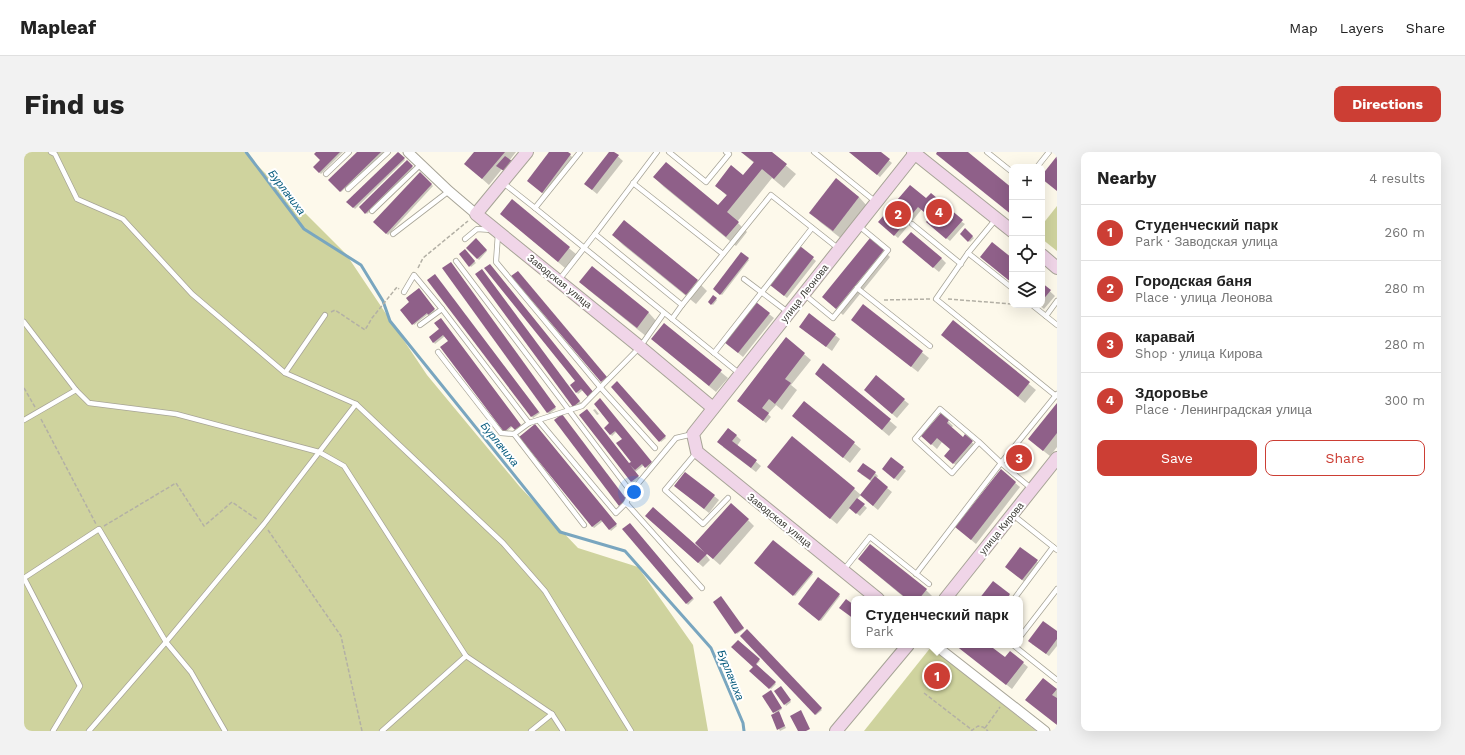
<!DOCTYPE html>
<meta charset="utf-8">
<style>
:root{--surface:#fff;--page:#f2f2f2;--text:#222;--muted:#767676;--line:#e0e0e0;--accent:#cc3e34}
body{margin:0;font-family:"Work Sans",sans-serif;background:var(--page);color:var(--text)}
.controls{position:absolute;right:12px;top:12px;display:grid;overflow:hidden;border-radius:8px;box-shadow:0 4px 16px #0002}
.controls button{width:36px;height:36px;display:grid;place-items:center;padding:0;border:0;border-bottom:1px solid var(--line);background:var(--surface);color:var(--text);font:20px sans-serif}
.you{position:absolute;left:610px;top:340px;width:14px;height:14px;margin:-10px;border:3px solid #fff;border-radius:50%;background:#1a73e8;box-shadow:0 0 0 6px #1a73e833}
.badge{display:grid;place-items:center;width:26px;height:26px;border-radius:50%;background:var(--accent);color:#fff;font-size:13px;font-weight:700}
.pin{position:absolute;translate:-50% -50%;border:2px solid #fff;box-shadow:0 1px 4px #0006}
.popup{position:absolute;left:827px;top:444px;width:172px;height:52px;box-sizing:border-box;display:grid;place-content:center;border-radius:8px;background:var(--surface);filter:drop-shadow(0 1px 3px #0005);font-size:13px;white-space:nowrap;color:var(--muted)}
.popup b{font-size:15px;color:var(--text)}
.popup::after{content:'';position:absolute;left:50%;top:100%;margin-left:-8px;border:8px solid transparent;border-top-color:var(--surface)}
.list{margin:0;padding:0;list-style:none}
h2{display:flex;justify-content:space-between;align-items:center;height:52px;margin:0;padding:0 16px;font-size:17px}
h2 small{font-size:13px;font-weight:400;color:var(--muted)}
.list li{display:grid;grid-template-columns:26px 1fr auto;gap:12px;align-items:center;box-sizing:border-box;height:56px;padding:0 16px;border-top:1px solid var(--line)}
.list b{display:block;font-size:15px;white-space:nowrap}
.list p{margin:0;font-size:13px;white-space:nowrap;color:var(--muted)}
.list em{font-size:13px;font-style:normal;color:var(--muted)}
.actions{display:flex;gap:8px;padding:12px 16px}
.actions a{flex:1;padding:9px 0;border:1px solid var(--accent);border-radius:8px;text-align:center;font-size:14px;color:var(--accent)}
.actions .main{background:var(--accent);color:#fff}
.icon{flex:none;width:22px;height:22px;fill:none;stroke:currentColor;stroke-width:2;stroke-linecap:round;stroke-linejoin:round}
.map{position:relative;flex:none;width:1033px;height:579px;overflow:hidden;border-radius:8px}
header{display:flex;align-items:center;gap:24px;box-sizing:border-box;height:56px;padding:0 20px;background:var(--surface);border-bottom:1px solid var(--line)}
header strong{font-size:19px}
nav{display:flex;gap:22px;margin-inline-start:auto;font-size:14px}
.intro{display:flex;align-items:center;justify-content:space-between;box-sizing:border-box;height:96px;padding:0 24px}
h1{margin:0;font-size:28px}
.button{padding:10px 18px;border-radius:8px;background:var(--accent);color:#fff;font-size:14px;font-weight:700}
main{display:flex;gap:24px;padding:0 24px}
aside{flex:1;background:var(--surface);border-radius:8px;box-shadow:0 4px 16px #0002}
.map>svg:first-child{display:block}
</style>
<header>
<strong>Mapleaf</strong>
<nav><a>Map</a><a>Layers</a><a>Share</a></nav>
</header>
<div class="intro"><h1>Find us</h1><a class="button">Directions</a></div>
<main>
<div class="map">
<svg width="1033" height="579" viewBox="0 0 1033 579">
<rect width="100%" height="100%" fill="#fdf9eb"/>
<g fill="#cfd39e">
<path d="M0,0H220L322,102L403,223L496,335L554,396L614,415L669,493L684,579H0Z"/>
<path d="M1033,54V99L1018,87V73Z"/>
<path d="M907,495L1012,579H840Z"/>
</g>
<g fill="#0003">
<path d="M293,0H319L297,22L290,15L298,8Z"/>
<path d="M334,0H360L317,40L305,28Z"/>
<path d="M451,0H492L485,9L483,22L478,17L465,33L448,18Z"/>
<path d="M526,0H543L551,8L523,45L504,29Z"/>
<path d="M586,0H589L599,9L573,42L561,32Z"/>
<path d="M717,0H746L772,22L760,36L748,26L713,70L723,80L712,94L640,35L630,25L695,55L703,44L692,33L719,24L730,11Z"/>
<path d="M825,0H855L868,11L856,25Z"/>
<path d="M375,1L381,8L331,57L324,50Z"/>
<path d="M383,10L389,16L343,62L336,55Z"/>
<path d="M396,21L409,34L364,83L350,70Z"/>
<path d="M812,28L835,45L844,55L819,88L796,70L787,60Z"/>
<path d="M902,47L941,72L926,89L906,72L907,65L898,57L874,86L859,73Z"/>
<path d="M488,49L552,102L541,116L477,62Z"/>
<path d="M941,78L950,86L946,90L937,82Z"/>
<path d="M589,83L673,129L683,139L672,152L599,93Z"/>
<path d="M452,87L463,99L455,108L443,96Z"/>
<path d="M885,95L917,106L922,111L915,120Z"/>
<path d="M776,96L792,109L763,146L750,135Z"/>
<path d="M441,98L452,111L447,115L436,102Z"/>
<path d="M860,99L866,105L819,163L799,145Z"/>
<path d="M718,101L725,108L698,143L690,137Z"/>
<path d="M428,112L532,257L525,262L420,116Z"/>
<path d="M568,115L625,161L634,171L623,185L566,139L556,130Z"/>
<path d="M459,119L557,251L551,255L550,254Z"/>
<path d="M412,125L516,261L509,266L404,128Z"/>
<path d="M1018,132L1031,144L1020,157L1015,153H1018Z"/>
<path d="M395,138L411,159L406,163L404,162L390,173L377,158L386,150Z"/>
<path d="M689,144L693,148L689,153L685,150Z"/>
<path d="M839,153L905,206L894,220L835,174Z"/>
<path d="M745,162L750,166L719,205L706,194Z"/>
<path d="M785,163L816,187L808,199L781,179Z"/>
<path d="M418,169L497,274L492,278L489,274L482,280L481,279L421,184L411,192L406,185L416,177Z"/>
<path d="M929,169L1012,238L1001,251L925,189Z"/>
<path d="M640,173L704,226L692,240L635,193Z"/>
<path d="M762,187L787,208L767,233L773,238L758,258L752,253L744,262L747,265L742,271L718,252Z"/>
<path d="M799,213L873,275L865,284L792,222Z"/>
<path d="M552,229L559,238L554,242L547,233Z"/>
<path d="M593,231L642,286L637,290L588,235Z"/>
<path d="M846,243L880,248L885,252L873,266Z"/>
<path d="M576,248L628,312L623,316L620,313L611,320L615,326L609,331L557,263L605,313L608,310L599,287L593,279L588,284L581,276L587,271Z"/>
<path d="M780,250L837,297L826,311L769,264Z"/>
<path d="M1033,253V295L1026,304L1012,293Z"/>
<path d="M571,257L575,262L573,263L569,258Z"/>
<path d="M924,269L929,274L927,276L939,287L941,284L953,295L935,316L927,309V298L918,290L913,297L903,288Z"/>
<path d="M512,275L593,374L587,379L579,369L570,376L569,375L496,285Z"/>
<path d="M705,277L717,288L713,294L737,314L732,320L699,295Z"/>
<path d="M1004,304L1005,305L996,317L988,311Z"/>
<path d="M868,307L882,319L874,329L862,320Z"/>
<path d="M744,315L830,337L837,343L833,347L843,356L836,364L826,356L813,372Z"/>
<path d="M977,319L996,335L952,392L932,375Z"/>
<path d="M851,321L854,324L852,327L868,340L854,358L842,348L848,330L837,322Z"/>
<path d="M656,338L690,344L695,348L685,361Z"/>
<path d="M724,368L730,374L696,413L679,398Z"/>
<path d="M627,369L682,403L686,408L679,415Z"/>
<path d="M606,372L670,447L664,453L600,378Z"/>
<path d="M749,389L789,422L771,444L731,411Z"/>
<path d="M996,396L1016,412L1002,431L985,418Z"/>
<path d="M835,407L902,438L911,447H882L845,416Z"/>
<path d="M969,430L985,443L988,446V447H956Z"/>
<path d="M815,443L816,444L797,469L776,453Z"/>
<path d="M698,447L720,477L713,482L712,481Z"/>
<path d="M723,478L798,558L792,563L717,484Z"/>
<path d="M1033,480V494L1025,504L1008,492Z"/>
<path d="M714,489L736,509L732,513L752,532L747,537L727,519L730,515Z"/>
<path d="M932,493H964L981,507L986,500L1004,515L988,537Z"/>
<path d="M1019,527L1033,538V573Z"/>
<path d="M758,537L767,550L762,554L761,552Z"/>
<path d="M748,541L758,557L754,560L762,576L756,579L748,564L752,562L750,560Z"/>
</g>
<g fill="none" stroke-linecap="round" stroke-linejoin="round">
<path stroke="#79a6bf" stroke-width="3" d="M222,0L280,77L337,113L359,149L366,169L536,380L601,399L687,496L719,571L720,579"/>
</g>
<g fill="#8f6089">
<path d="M292,0H316L295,21L289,15L296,8L290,2Z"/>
<path d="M333,0H357L316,40L304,28Z"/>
<path d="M374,0L381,6L329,56L322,50Z"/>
<path d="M450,0H481L458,27L440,12Z"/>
<path d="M525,0H544L547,2L518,41L503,29Z"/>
<path d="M585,0H590L595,3L568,38L560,32Z"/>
<path d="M717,0H748L763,12L750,27L738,17L703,60L715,70L702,85L629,25L642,10L694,53L703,43L691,34L707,13L719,23L730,10Z"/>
<path d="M825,0H857L866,7L853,23Z"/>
<path d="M913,0H944L988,36V63L912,2Z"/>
<path d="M481,4L488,9L480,19L472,14Z"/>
<path d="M1033,4V39L1018,27V23Z"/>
<path d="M383,8L389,14L341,62L335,55Z"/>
<path d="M396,20L408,32L362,82L349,70Z"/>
<path d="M812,26L835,45L809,79L785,61Z"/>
<path d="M886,33L902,46L907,41L939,68L922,87L902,70L906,65L894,55L870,84L854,70Z"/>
<path d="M488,47L546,95L534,110L476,62Z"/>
<path d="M600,68L674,128L662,143L588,83Z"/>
<path d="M941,76L949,84L944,90L936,82Z"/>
<path d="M887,80L918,106L909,116L878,90Z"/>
<path d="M452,86L463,98L453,107L442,96Z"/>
<path d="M846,86L860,98L812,157L798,145Z"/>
<path d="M968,90L988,106V131L956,105Z"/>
<path d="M776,94L790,105L760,144L746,133Z"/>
<path d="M441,97L451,109L445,115L435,102Z"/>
<path d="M717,100L725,106L696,143L689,137Z"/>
<path d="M427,110L532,255L523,261L418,116Z"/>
<path d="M466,112L570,241L564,245L557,237L552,241L546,233L551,229L460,116Z"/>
<path d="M568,114L625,160L613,176L555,130Z"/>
<path d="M458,117L556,249L549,255L451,122Z"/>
<path d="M494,119L583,225L577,230L487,124Z"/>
<path d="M411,122L515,260L507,265L403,128Z"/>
<path d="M1018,131L1027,138L1018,149Z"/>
<path d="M395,136L411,157L404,163L403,161L388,173L376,158L385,150L382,146Z"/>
<path d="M689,143L693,146L687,153L684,150Z"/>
<path d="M732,150L746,161L714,201L700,190Z"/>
<path d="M839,152L899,199L887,215L827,168Z"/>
<path d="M785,161L812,182L802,195L775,175Z"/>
<path d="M417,166L497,273L491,278L487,274L480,280L416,195L424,189L419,183L409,191L405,185L415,177L410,171Z"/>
<path d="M929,168L1006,230L994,245L917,183Z"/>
<path d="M640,171L698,218L685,234L627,187Z"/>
<path d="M762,185L781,201L761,227L767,231L751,252L745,247L738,256L745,261L739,269L713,249Z"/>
<path d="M799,211L867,267L858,278L791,222Z"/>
<path d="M852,223L881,247L868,262L840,238Z"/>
<path d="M593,229L642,284L635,290L587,235Z"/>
<path d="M576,246L628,310L621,316L618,312L611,318L606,313L615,324L607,330L555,263L563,257L605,311L607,310L592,291L598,287L591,279L586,283L580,276L585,271L570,252Z"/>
<path d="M780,249L831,290L819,306L768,264Z"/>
<path d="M1033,251V281L1019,299L1004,287Z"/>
<path d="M917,261L925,268L923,271L939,285L941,282L949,289L929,312L920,304L926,297L913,286L907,293L897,284Z"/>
<path d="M538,262L603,348L595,354L530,268Z"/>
<path d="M511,272L593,372L585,378L577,368L568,375L495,285Z"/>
<path d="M704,276L713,283L708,289L733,308L727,316L693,290Z"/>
<path d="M768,284L831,336L806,367L743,315Z"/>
<path d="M995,296L1005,303L995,317L985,310Z"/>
<path d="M867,305L880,315L870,327L858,317Z"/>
<path d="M839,311L852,320L846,328L833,319Z"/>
<path d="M977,317L992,330L947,388L931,375Z"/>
<path d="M661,320L691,343L680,357L650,334Z"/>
<path d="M851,324L864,335L849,354L836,343Z"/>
<path d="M833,346L841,352L832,362L825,356Z"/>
<path d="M707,351L725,367L689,407L683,402L674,411L621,364L629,355L681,401L671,391Z"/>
<path d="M606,371L669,446L662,452L598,377Z"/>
<path d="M749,388L789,420L769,444L730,411Z"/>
<path d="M846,392L903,437L895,447H883L834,407Z"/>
<path d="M996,395L1014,408L998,428L981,415Z"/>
<path d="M794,425L816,442L795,469L774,452Z"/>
<path d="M969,429L986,442L983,447H955Z"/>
<path d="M697,444L720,476L711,482L689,450Z"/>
<path d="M822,447L830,453V467L815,456Z"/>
<path d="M1019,469L1033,479V487L1022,502L1004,489Z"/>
<path d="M723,477L798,556L791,563L716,484Z"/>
<path d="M714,488L736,507L732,512L752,530L745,537L725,519L729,515L707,495Z"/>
<path d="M931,493H965L981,505L986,499L1000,510L982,533Z"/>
<path d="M1019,526L1033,537L1028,543L1033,546V573L1001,548Z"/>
<path d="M757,534L767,548L760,553L750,539Z"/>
<path d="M747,538L758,556L749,561L738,544Z"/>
<path d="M777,558L786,577L782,579H774L766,564Z"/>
<path d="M755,559L761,574L753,578L747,563Z"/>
</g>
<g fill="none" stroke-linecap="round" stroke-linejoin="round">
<g stroke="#a7a497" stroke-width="6">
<g id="lane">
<path d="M27,0L31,2L53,47L99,67L168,142L261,221L332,252L479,391L521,439L607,579"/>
<path d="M633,0L571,82L658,153L747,43L815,97"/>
<path d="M645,0L682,30L705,2L702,0"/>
<path d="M790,0L852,50"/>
<path d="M963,0L988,20"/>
<path d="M1013,15L1025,0"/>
<path d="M302,22L325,0"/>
<path d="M478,30L511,56L556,0"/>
<path d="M609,31L699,102"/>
<path d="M324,37L364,0"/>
<path d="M511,56L716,222"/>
<path d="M348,59L397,12"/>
<path d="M972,67L944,101L912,147L1032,244"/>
<path d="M888,72L937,112"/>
<path d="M369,82L425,39"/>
<path d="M474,82L472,110L577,236L631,296"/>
<path d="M441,87L453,77L468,78"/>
<path d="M944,101L988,136"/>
<path d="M432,109L607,340"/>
<path d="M720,127L765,161"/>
<path d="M535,128L571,82"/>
<path d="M833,136L906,194"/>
<path d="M380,140L390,123L418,157L505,271"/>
<path d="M781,143L809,166L864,98L835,74"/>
<path d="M1008,153L1033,173"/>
<path d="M1022,164L1033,149"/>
<path d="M648,167L658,153"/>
<path d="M0,170L52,238L65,251L152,262L295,300L320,314L442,504L528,562L539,579"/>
<path d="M396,173L418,157"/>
<path d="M414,200L477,281L490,282L505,271L558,254L616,195L640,161"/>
<path d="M690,201L788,76"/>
<path d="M261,221L301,163"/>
<path d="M0,268L52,238"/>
<path d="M515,269L592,361L602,351L607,340L652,286L669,282"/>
<path d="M490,282L560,373"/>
<path d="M672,301L641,338L679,372L704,346"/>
<path d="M1008,337L977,311L1033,242"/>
<path d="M602,351L678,436"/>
<path d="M989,363L1033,398"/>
<path d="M819,419L846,385L905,432"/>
<path d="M892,422L977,311L955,290L928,321L891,287L916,257L955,290"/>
<path d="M0,426L75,377L142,490L167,520L201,579"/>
<path d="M0,426L56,534L29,579"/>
<path d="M990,447L1029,395"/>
<path d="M996,485L1033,437"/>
<path d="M989,493L1033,528"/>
<path d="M65,579L142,490L240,372L332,252"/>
<path d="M358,579L442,504"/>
<path d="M507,579L528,562"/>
</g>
</g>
<g stroke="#a7a497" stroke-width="11">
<g id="street">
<path d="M384,0L425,39L452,62"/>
<path d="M911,493L1021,579"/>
</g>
</g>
<g stroke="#a7a497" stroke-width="14">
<g id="secondary">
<path d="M503,0L452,62L616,195L689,256"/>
<path d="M889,0L988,79"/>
<path d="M1018,103L1033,116"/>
<path d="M854,447L673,300L669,282L892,0"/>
<path d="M921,447L1033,306"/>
<path d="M812,579L884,493"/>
</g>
</g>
<g stroke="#b3b0a5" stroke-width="1.5" stroke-dasharray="4 2" stroke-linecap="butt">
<path d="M394,116L399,106L444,69"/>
<path d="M924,147L988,152"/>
<path d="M860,148L906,147"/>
<path d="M307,160L311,158L341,178L348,166L373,135L375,137"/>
<path d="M0,236L11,255"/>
<path d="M17,267L72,372"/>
<path d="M80,374L152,331L180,374L208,350L234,368"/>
<path d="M244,378L317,484L338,579"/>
<path d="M900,541L948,578"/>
<path d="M961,576L976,555"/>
<path d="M947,579L954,574L959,575L964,579"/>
</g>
<use href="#lane" stroke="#fff" stroke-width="4.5"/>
<use href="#street" stroke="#fff" stroke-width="9"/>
<use href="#secondary" stroke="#f0d5e8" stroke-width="12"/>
</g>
<g text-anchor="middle" stroke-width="4" stroke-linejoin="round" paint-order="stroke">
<g font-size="10" fill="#393832" stroke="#fff">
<text transform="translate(536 129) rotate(39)" y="4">Заводская улица</text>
<text transform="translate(780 141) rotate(-52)" y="4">улица Леонова</text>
<text transform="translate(756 368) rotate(39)" y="4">Заводская улица</text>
<text transform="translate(977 376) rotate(-51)" y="4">улица Кирова</text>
</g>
<g font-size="11" font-style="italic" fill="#03597c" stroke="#fff">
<text transform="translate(263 40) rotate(53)" y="4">Бурлачиха</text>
<text transform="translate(476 292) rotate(51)" y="4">Бурлачиха</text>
<text transform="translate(707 523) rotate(68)" y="4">Бурлачиха</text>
</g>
</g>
</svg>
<div class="controls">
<button>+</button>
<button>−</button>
<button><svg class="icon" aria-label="locate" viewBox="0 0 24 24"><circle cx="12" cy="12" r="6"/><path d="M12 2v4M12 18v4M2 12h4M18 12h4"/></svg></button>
<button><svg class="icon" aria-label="layers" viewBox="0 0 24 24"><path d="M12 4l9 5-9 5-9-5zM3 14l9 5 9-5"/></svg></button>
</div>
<div class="you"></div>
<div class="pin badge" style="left:913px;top:524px">1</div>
<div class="popup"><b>Студенческий парк</b>Park</div>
<div class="pin badge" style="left:874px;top:62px">2</div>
<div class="pin badge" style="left:995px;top:306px">3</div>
<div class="pin badge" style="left:915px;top:60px">4</div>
</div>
<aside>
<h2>Nearby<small>4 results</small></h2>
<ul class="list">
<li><span class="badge">1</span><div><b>Студенческий парк</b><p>Park · Заводская улица</p></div><em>260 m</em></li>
<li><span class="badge">2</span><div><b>Городская баня</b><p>Place · улица Леонова</p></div><em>280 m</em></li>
<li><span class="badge">3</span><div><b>каравай</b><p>Shop · улица Кирова</p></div><em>280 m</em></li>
<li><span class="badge">4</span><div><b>Здоровье</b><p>Place · Ленинградская улица</p></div><em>300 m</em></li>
</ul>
<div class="actions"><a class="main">Save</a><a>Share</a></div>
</aside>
</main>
